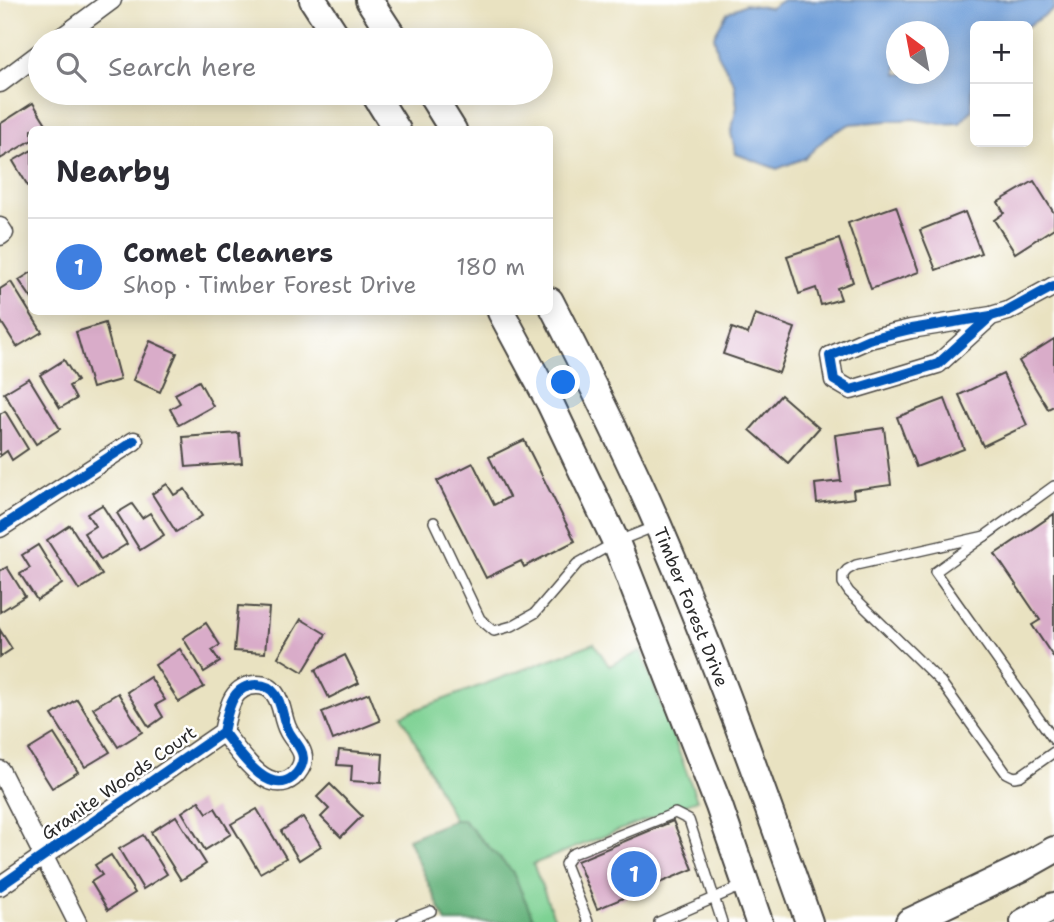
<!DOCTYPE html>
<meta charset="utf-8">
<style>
:root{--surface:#fff;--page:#f2f2f3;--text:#2b2b33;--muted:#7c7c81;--line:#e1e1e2;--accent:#c8321e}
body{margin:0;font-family:"Shantell Sans",sans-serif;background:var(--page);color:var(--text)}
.controls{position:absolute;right:21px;top:21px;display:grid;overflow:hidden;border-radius:10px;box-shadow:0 4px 18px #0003}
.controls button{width:63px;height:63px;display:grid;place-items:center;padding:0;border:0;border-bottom:2px solid var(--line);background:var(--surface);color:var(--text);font:35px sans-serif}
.compass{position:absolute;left:886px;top:21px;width:63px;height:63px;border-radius:50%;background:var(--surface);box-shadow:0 4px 18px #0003;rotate:328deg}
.you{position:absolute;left:564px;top:383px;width:24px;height:24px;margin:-18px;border:5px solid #fff;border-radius:50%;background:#1a73e8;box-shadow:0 0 0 10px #1a73e833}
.badge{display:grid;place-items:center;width:46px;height:46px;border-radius:50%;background:var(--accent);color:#fff;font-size:23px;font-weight:700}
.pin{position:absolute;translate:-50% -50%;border:4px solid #fff;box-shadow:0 2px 7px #0006}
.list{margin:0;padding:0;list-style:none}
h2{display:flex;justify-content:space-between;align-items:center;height:91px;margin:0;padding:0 28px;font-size:30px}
h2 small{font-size:23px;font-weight:400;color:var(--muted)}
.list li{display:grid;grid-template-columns:46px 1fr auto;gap:21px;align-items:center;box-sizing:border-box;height:98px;padding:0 28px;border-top:2px solid var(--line)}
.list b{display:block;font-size:26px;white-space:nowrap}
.list p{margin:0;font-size:23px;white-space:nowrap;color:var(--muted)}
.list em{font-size:23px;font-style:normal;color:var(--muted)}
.icon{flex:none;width:38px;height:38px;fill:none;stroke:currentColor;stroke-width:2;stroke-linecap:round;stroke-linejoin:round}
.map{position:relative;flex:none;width:1054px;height:922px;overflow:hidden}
.search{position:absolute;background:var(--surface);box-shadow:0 4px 18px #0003;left:28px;top:28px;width:525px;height:77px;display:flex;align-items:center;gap:18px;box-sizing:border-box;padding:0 24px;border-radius:38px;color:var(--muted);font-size:26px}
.panel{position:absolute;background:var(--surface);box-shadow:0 4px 18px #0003;left:28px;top:126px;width:525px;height:189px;border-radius:10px}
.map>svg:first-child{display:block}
</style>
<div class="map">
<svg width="1054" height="922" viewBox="0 0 1054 922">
<rect width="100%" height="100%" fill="#fff"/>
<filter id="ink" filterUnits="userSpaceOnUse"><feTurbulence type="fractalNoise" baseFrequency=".0143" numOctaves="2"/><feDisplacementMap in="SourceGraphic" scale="14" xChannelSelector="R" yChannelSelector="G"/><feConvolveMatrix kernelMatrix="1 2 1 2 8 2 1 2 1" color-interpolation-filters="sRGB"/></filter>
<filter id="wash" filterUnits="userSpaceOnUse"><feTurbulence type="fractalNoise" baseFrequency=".00686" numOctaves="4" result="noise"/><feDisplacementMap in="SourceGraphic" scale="28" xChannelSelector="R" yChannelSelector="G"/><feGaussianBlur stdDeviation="1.57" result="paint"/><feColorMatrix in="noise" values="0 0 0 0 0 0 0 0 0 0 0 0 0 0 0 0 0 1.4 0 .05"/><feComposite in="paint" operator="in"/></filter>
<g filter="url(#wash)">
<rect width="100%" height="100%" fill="#e9e2c1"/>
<path fill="#7dd193" stroke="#547e5f" stroke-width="2" d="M594,643L609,666L641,651L697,800L533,864L556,922H522L511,898L454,820L402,715Z"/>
<path fill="#66b37d" stroke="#486f54" stroke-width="2" d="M454,820H463L512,871L535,922H446L408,839Z"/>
<path fill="#6f9fd9" stroke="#4d6582" stroke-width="2" fill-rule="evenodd" d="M783,0H1054V9L1028,26H975V68L972,73V110L960,123L941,124L913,119L850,124L829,135L805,158L777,169L736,154L731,133L737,106L734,83L718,54L714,36L727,13L745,4L770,8ZM897,32H939V74H897Z"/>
<g id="blocks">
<g fill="#d9acc9">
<path d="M33,103L50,130H32V140L0,159V124Z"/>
<path d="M32,150V184L28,186L13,161Z"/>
<path d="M1034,181L1054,213V228L1015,253L994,220L1004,213L998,202Z"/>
<path d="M896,206L919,272L871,289L848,223Z"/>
<path d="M965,212L981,253L936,270L920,230Z"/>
<path d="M839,239L853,282L837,288L841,299L821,305L816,288L799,294L787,256Z"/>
<path d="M32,272V299L19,280Z"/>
<path d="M11,282L42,332L17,347L0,320V289Z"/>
<path d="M755,314L795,328L779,373L723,354L732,328L748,334Z"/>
<path d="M105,323L120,380L92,388L76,332Z"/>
<path d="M1054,339V406L1048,409L1019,361Z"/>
<path d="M150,341L177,353L160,392L133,380Z"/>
<path d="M64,360L77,381L69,386L76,399L60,408L40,375Z"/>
<path d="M1003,374L1027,425L983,446L959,395Z"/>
<path d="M29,378L60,429L36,444L4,393Z"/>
<path d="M199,381L213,406L179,425L170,409L180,403L175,394Z"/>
<path d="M781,395L819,428L788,463L750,430Z"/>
<path d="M945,399L964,449L916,467L897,417Z"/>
<path d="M5,411L28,449L12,460L7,451L0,456V414Z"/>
<path d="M884,428L891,485L853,490L854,498L817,503L815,484L841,481L835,435Z"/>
<path d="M239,433L242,463L186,467L183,437Z"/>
<path d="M524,440L575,541L524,567L521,561L486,578L437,481L473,463L494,505L509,497L489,457Z"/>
<path d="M167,484L174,495L185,489L202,516L176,532L152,494Z"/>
<path d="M132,504L142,518L150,513L164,535L140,550L117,513Z"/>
<path d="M102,505L127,544L101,560L84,533L95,526L87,514Z"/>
<path d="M1054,514V658L1032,625L1040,620L995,554Z"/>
<path d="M70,525L102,575L79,590L47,540Z"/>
<path d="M38,545L62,584L37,600L20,574L30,568L22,555Z"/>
<path d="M7,567L25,596L0,612V571Z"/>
<path d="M238,606L269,608L265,653L234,651Z"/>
<path d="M301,619L326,634L303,672L278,657Z"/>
<path d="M206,623L220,645L212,650L220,662L204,672L183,638Z"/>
<path d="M0,630L12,649L0,657Z"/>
<path d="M180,649L204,687L179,702L155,665Z"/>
<path d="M345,655L359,683L329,698L315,670Z"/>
<path d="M150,677L165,700L156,705L163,717L149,727L127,692Z"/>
<path d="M118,693L142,732L118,747L93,708Z"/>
<path d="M369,693L380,721L333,740L322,712Z"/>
<path d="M77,699L110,752L85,767L52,715Z"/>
<path d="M54,734L78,772L52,788L28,750Z"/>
<path d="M339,750L383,754L381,783L351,781L352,766L337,765Z"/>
<path d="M330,784L362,816L341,837L321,817L329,809L317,797Z"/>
<path d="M199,801L207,813L215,808L231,834L205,850L182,812Z"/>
<path d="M257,809L286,858L260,873L231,824Z"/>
<path d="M176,816L206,864L181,880L151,832Z"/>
<path d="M303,817L321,846L299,860L281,831Z"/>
<path d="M673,821L693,869L597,909L577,861Z"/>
<path d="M143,835L167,874L143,889L119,849Z"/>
<path d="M111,855L135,893L108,910L91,882L102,875L95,865Z"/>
</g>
</g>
</g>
<g filter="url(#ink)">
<use href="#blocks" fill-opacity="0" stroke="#484642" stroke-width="2"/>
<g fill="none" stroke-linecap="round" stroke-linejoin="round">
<g stroke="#484642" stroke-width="12">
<g id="lane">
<path d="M1054,486L935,572L1054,740"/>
<path d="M434,522L480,619L494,631L512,626L535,613L577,564L616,542L656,526"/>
<path d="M985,536L856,565L847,570L843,575V583L849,592L941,682L1006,773L1014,777L1020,776L1054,752"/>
<path d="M402,922L431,911"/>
<path d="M588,922L565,864L572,854L675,813L689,820L722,922"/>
<path d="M659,922L742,886"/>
</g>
</g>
<g stroke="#484642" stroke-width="21">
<g id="street">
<path d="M58,40L112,0"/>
<path d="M0,83L40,53"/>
<path d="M0,227L4,233L0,236"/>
<path d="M991,316L938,364L851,390L834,380L830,356L869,339L911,329L991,316L1008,311L1054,286"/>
<path d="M0,528L134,441"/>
<path d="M0,770L77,922"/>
<path d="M0,886L223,732C228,712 230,685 257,685C265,685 271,688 275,694C283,705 282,719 288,730C292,739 303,748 303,758C303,765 298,773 293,777C267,798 237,749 223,732"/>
</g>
</g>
<g stroke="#484642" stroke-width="30">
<g id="secondary">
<path d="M313,0L339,40"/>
<path d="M369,0L395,40"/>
<path d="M374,93L397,130"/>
<path d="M430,93L453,130"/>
<path d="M550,301C588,375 625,449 658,525C714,655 762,789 809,922"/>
<path d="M501,312L550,403L616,542L719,806L759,922"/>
<path d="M909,922L1022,868L1054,850"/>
<path d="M1024,922L1054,906"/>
</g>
</g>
<use href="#lane" stroke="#fff" stroke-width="9"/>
<use href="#street" stroke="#fff" stroke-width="18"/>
<use href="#secondary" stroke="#fff" stroke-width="26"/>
<g stroke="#fff" stroke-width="15">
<g id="cycleway">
<path d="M991,316L938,364L851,390L834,380L830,356L869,339L911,329L991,316L1008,311L1054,286"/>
<path d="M0,528L134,441"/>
<path d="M0,886L223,732C228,712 230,685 257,685C265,685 271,688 275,694C283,705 282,719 288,730C292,739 303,748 303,758C303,765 298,773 293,777C267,798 237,749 223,732"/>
</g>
</g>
<use href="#cycleway" stroke="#0057b8" stroke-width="10"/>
</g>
</g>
<g text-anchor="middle" stroke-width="5" stroke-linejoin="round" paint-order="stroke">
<g font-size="18" fill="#2b2b2b" stroke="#fff">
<text transform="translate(691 607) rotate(68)" y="6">Timber Forest Drive</text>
<text transform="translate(119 783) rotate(-35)" y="6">Granite Woods Court</text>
</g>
</g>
</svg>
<div class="controls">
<button>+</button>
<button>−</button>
</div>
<svg class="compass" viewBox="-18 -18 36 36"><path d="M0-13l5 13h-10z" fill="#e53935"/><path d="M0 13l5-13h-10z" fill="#7c7c81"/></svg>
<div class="you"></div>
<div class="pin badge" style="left:634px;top:874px;background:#3f7fe0">1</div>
<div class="search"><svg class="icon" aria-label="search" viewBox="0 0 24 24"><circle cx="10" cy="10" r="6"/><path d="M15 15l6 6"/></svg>Search here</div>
<section class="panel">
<h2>Nearby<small></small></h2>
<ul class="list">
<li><span class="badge" style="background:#3f7fe0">1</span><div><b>Comet Cleaners</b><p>Shop · Timber Forest Drive</p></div><em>180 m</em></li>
</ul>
</section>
</div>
